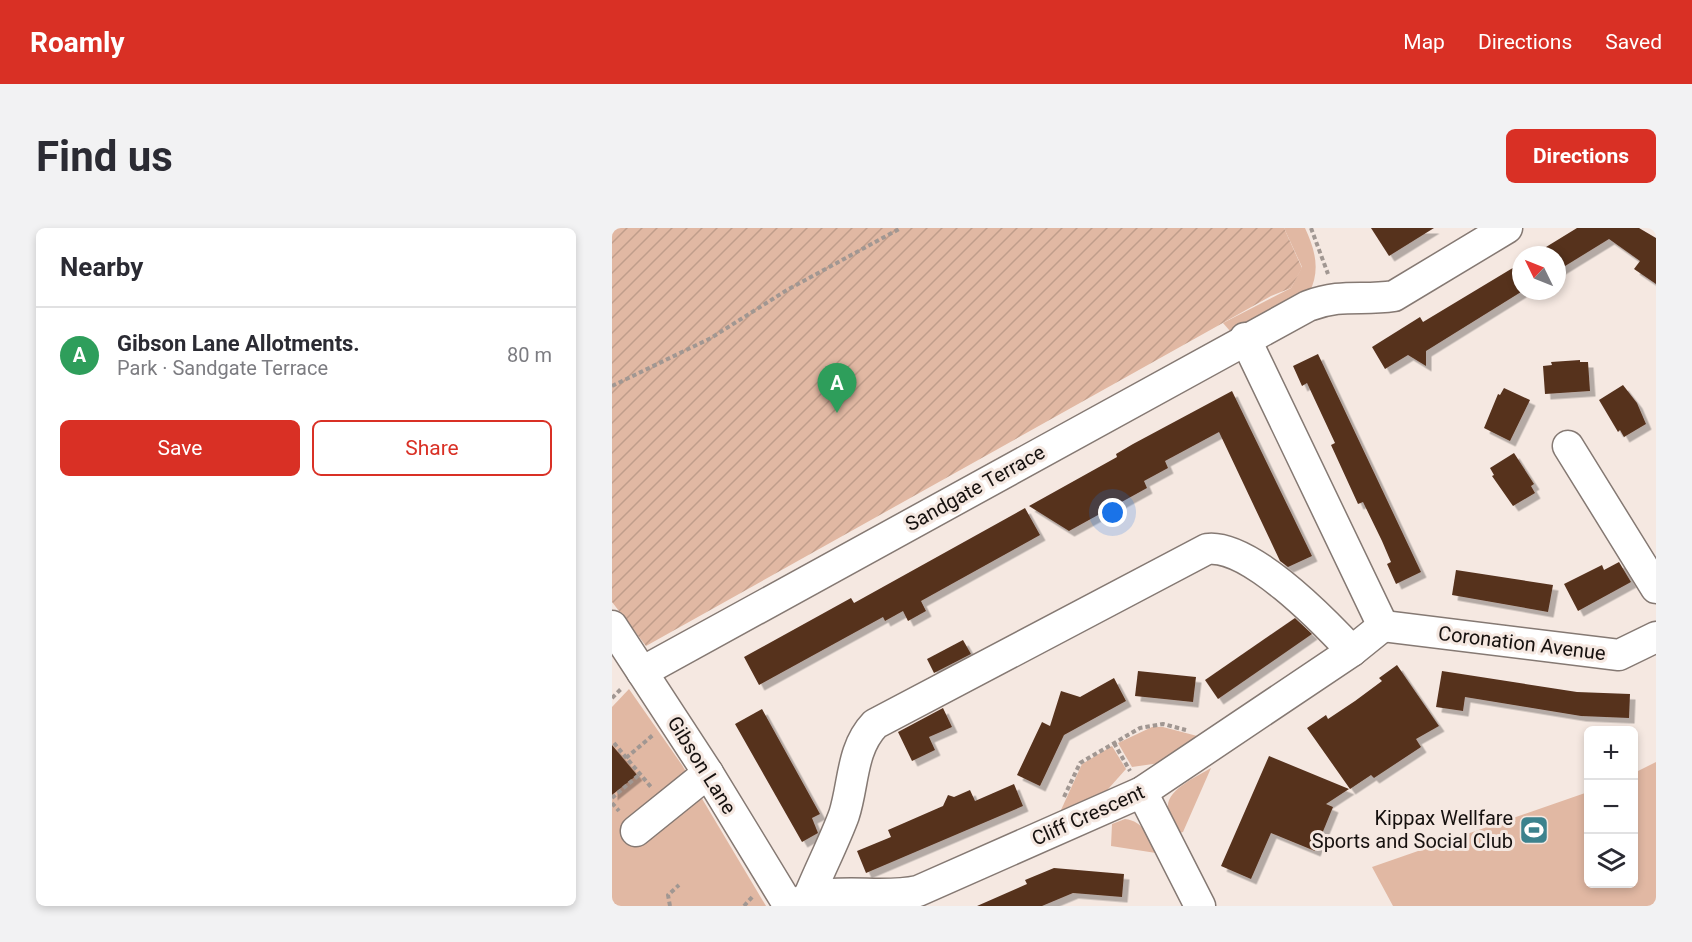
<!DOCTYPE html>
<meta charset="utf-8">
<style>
:root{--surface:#fff;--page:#f2f2f3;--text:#2b2b33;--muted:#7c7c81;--line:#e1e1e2;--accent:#d93025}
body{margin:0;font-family:Roboto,sans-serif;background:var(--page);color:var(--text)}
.controls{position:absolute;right:18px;bottom:18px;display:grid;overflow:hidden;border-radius:9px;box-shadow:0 3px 9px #0003}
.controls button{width:54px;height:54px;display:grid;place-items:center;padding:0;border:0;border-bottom:2px solid var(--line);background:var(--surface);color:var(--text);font:30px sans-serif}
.compass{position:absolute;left:900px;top:18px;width:54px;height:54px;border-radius:50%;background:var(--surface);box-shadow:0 3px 9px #0003;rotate:313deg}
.you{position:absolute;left:501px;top:285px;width:21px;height:21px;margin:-15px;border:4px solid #fff;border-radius:50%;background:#1a73e8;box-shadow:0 0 0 9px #1a73e833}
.badge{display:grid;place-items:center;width:39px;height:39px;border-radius:50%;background:var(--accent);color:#fff;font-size:20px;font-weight:700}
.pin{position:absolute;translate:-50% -50px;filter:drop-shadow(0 2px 3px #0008)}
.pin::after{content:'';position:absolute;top:32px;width:21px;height:18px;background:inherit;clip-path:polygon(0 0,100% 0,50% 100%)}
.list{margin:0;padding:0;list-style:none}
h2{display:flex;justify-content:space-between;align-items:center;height:78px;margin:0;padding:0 24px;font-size:26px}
h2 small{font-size:20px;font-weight:400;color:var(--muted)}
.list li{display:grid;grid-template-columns:39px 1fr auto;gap:18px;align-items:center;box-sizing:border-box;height:96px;padding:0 24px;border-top:2px solid var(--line)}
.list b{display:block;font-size:22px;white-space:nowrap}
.list p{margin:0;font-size:20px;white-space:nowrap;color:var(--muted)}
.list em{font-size:20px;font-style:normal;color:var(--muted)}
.actions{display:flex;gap:12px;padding:18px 24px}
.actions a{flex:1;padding:14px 0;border:2px solid var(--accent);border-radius:9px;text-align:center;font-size:21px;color:var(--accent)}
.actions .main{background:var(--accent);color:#fff}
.icon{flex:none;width:33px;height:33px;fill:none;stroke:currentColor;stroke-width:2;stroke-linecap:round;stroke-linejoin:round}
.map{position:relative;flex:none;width:1044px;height:678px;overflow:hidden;border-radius:9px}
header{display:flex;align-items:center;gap:36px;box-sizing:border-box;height:84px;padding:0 30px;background:var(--accent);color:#fff}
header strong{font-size:28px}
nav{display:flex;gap:33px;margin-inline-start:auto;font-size:21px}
.intro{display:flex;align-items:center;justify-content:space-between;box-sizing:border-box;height:144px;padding:0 36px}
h1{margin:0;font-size:42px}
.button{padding:15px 27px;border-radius:9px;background:var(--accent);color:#fff;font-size:21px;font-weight:700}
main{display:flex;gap:36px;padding:0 36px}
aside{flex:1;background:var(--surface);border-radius:9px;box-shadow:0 3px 9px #0003}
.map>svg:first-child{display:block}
</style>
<header>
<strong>Roamly</strong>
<nav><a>Map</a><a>Directions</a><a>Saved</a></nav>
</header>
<div class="intro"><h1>Find us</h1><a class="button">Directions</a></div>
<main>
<aside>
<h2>Nearby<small></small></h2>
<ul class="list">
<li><span class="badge" style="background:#2e9e5b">A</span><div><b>Gibson Lane Allotments.</b><p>Park · Sandgate Terrace</p></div><em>80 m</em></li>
</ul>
<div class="actions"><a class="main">Save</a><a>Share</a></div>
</aside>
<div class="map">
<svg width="1044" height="678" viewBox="0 0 1044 678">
<defs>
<pattern id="garden-furrows" width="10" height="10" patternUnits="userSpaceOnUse" patternTransform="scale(1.5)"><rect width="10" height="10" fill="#e1b8a3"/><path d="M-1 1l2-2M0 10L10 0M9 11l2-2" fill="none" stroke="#c09d8b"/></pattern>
<filter id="shadow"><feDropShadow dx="5.5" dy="5.5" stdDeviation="0" flood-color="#0004"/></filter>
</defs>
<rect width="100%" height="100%" fill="#f5e8e1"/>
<g fill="#e1b8a3">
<path d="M672,0H693C703,21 709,43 697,65L632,102L618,103L611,95L679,60L690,39Z"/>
<path d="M17,461L70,537L154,678H0V479Z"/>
<path d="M540,499H551L589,509L548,535L520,539L506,515Z"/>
<path d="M500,518L514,541L489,569L450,584L449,582L470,536Z"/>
<path d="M1044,534V678H781L760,639L976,564V656H1022V545Z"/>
<path d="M599,540L571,604L568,605C564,597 556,587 556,578C556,561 586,548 599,540Z"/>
<path d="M513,591C532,593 536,609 544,625L499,618L500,596Z"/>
</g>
<path fill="url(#garden-furrows)" d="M0,0H672L690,40L679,60L659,68L34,418L0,374Z"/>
<g fill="#56321e" filter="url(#shadow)">
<path d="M759,0H822L777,28Z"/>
<path d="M965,0H1027L1044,10V56L1022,41L1028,33L997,11L945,43V27H921Z"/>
<path d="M909,35V64L814,123V138L796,127L773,141L760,119L808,89L811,94Z"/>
<path d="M706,126L809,344L784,356L775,336L779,334L770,313L751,274L746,276L719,217L723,215L695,155L690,158L681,138Z"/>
<path d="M968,132V134H976L978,163L933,166L931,138L940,137L939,134Z"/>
<path d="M1011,157L1025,175L1034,196L1012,209L1008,202L1006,204L987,172Z"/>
<path d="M892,160L918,172L898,213L872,200L886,166L888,167Z"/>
<path d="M620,163L700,328L676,339L668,333L607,204L553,233L556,240L532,253L535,260L457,303L417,278L505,229L504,226L521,216Z"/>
<path d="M902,225L922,256L919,258L923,265L901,278L880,248L882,247L878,240Z"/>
<path d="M413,280L428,307L309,373L314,383L296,393L291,383L273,393L271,389L147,457L132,429L239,370L242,375Z"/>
<path d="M1007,334L1019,354L966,383L952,356L990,337L992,342Z"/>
<path d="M844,342L941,357L936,384L840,367Z"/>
<path d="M683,390L700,406L606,471L593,452Z"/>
<path d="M351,412L359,426L322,445L315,431Z"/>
<path d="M785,437L827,498L804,511L809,519L762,550L759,547L738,561L695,500L714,487L716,491L743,473L770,453L767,450Z"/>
<path d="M526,443L584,449L581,474L523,468Z"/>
<path d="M830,443L965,464L1018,466L1017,490L969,488L853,469L851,483L824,479Z"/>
<path d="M502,450L514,473L452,507L428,558L405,547L430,494L438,498L449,463L468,469Z"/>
<path d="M331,480L340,499L317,509L323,522L300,533L286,504Z"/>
<path d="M150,481L208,586L200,590L206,605L190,614L123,496Z"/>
<path d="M0,517L25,547L0,567Z"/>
<path d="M657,528L737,561L714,576L721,579L703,623L659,605L639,651L609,638Z"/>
<path d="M402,556L411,578L254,645L245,623L279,609L276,602L331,578L336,567L342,569L358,562L363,573Z"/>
<path d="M442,640L512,646L510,669L461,665L430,678H365L415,656L413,652Z"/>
</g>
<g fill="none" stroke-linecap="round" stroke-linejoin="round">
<g stroke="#857973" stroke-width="33">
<g id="minor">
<path d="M633,110L771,398"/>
<path d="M956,218L1044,360"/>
<path d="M0,398L96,545L177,678"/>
<path d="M771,398L1007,427L1044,409"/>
<path d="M30,444L696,78C731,65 749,73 782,68L895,0"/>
<path d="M530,564L588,678"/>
<path d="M24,603L96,545"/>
<path d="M197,668C208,641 222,614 232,587C242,556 239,521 263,496L595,321C637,315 712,393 740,423"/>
<path d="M181,677C218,656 265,672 306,663L530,564L740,423L771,398"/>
</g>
</g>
<g stroke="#a19792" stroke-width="4" stroke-dasharray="4.5 3" stroke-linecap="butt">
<path d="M699,0L716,46"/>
<path d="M0,158L99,110L175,62L289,0"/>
<path d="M0,470L10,460"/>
<path d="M2,515L39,559"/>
<path d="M502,515L518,543"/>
<path d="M14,530L41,507"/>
<path d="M452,569L468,535L528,500L551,496L574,502"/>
<path d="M0,570L28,546"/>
<path d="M0,575L7,583"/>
<path d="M58,678L56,667L67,657"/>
<path d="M132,678L142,667"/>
</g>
<use href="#minor" stroke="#fff" stroke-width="30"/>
</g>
<defs>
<g id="stadium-square" transform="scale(1.5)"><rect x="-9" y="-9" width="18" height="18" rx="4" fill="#3c828d" stroke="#f5e8e1"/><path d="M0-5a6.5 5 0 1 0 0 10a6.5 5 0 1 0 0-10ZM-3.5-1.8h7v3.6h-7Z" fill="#fff"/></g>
</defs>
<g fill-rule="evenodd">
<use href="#stadium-square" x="922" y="602"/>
</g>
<g text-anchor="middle" stroke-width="6" stroke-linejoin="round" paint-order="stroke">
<g font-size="20" fill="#16110f" stroke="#f5e8e1">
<text transform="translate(363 260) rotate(-29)" y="7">Sandgate Terrace</text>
<text transform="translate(910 415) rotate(7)" y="7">Coronation Avenue</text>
<text transform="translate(90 537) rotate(58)" y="7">Gibson Lane</text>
<text transform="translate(476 587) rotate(-24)" y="7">Cliff Crescent</text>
</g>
<g font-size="20" fill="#16110f" stroke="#f5e8e1" text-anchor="end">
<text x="901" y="597">Kippax Wellfare<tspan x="901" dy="23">Sports and Social Club</tspan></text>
</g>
</g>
</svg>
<div class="controls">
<button>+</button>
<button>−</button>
<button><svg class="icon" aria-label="layers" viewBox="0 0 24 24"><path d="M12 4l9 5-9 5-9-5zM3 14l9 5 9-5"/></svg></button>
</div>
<svg class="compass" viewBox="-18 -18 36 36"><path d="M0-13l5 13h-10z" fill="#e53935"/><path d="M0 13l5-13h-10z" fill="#7c7c81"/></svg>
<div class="you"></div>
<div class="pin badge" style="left:225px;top:185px;background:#2e9e5b">A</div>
</div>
</main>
